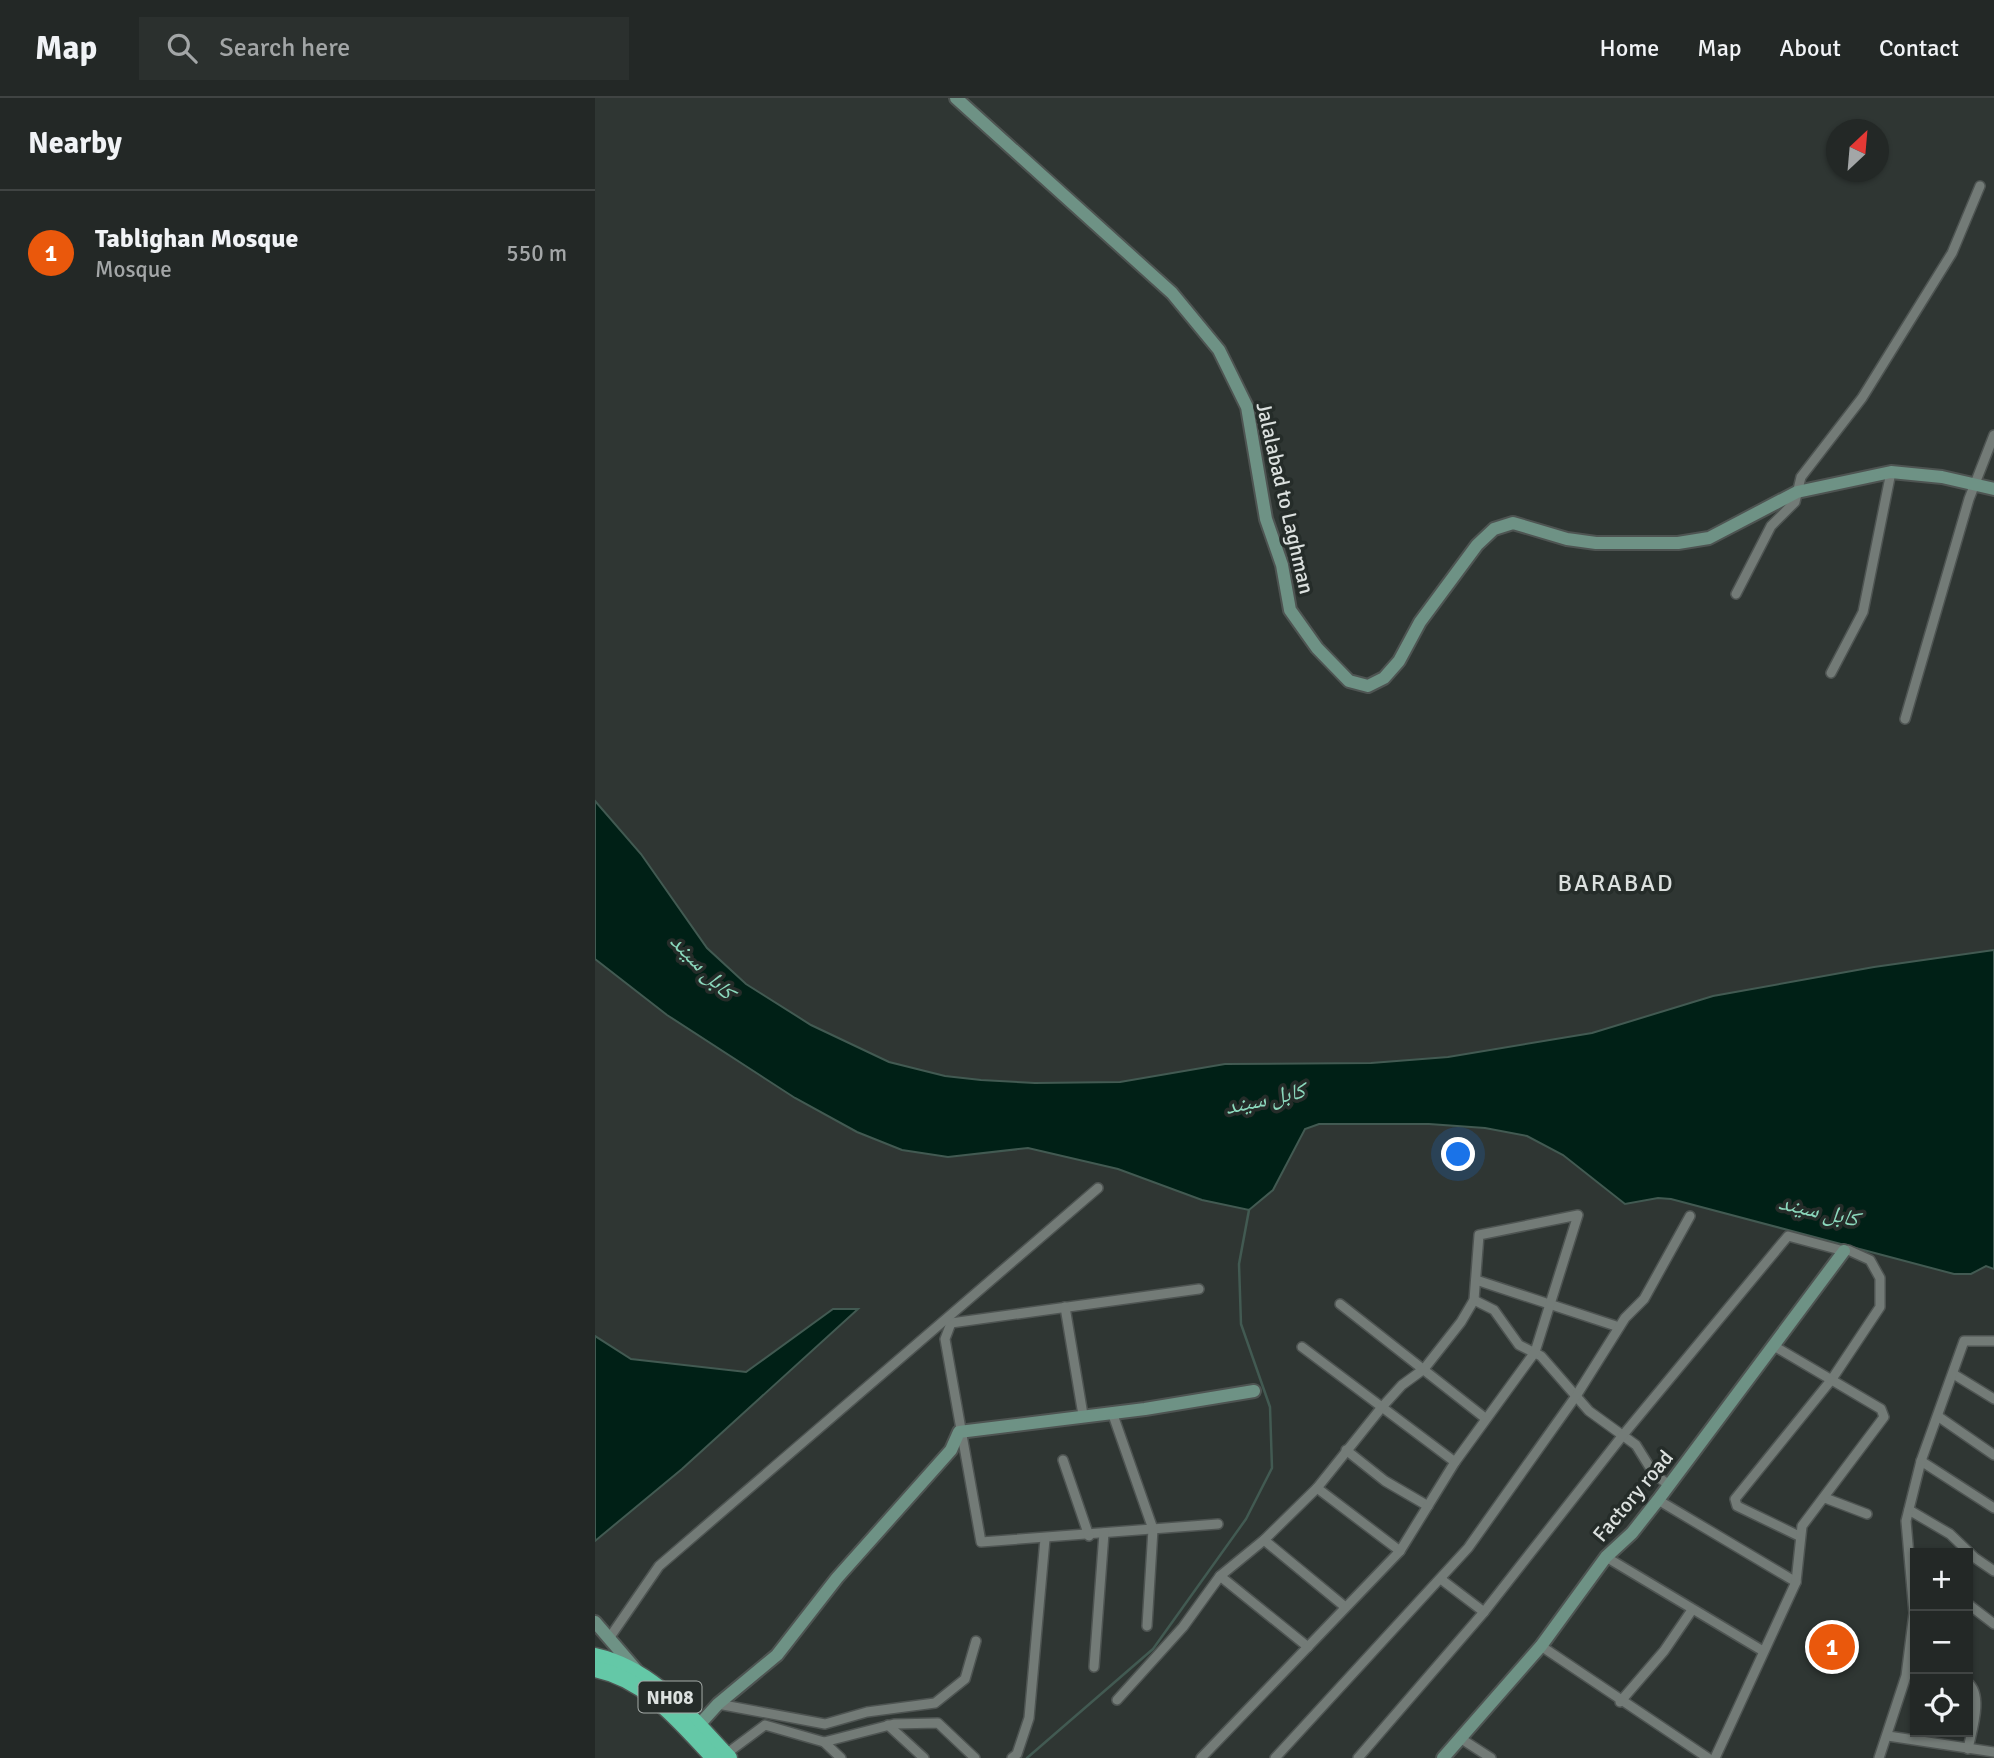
<!DOCTYPE html>
<meta charset="utf-8">
<style>
:root{--surface:#232826;--page:#2b302e;--text:#f1f3f6;--muted:#a3a6a7;--line:#404443;--accent:#ea580c}
body{margin:0;font-family:Signika,"Noto Naskh Arabic",sans-serif;background:var(--page);color:var(--text)}
.controls{position:absolute;right:21px;bottom:21px;display:grid;overflow:hidden;border-radius:0px;box-shadow:0 2px 5px #0004}
.controls button{width:63px;height:63px;display:grid;place-items:center;padding:0;border:0;border-bottom:2px solid var(--line);background:var(--surface);color:var(--text);font:35px sans-serif}
.compass{position:absolute;left:1231px;top:21px;width:63px;height:63px;border-radius:50%;background:var(--surface);box-shadow:0 2px 5px #0004;rotate:26deg}
.you{position:absolute;left:864px;top:1057px;width:24px;height:24px;margin:-18px;border:5px solid #fff;border-radius:50%;background:#1a73e8;box-shadow:0 0 0 10px #1a73e833}
.badge{display:grid;place-items:center;width:46px;height:46px;border-radius:50%;background:var(--accent);color:#fff;font-size:23px;font-weight:700}
.pin{position:absolute;translate:-50% -50%;border:4px solid #fff;box-shadow:0 2px 7px #0006}
.list{margin:0;padding:0;list-style:none}
h2{display:flex;justify-content:space-between;align-items:center;height:91px;margin:0;padding:0 28px;font-size:30px}
h2 small{font-size:23px;font-weight:400;color:var(--muted)}
.list li{display:grid;grid-template-columns:46px 1fr auto;gap:21px;align-items:center;box-sizing:border-box;height:126px;padding:0 28px;border-top:2px solid var(--line)}
.list b{display:block;font-size:26px;white-space:nowrap}
.list p{margin:0;font-size:23px;white-space:nowrap;color:var(--muted)}
.list em{font-size:23px;font-style:normal;color:var(--muted)}
.icon{flex:none;width:38px;height:38px;fill:none;stroke:currentColor;stroke-width:2;stroke-linecap:round;stroke-linejoin:round}
.map{position:relative;flex:none;width:1399px;height:1660px;overflow:hidden}
header{display:flex;align-items:center;gap:42px;box-sizing:border-box;height:98px;padding:0 35px;background:var(--surface);border-bottom:2px solid var(--line)}
header strong{font-size:33px}
nav{display:flex;gap:38px;margin-inline-start:auto;font-size:24px}
.search{width:490px;height:63px;background:var(--page);display:flex;align-items:center;gap:18px;box-sizing:border-box;padding:0 24px;border-radius:0px;color:var(--muted);font-size:26px}
main{display:flex}
aside{flex:1;background:var(--surface)}
.map>svg:first-child{display:block}
</style>
<header>
<strong>Map</strong>
<div class="search"><svg class="icon" aria-label="search" viewBox="0 0 24 24"><circle cx="10" cy="10" r="6"/><path d="M15 15l6 6"/></svg>Search here</div>
<nav><a>Home</a><a>Map</a><a>About</a><a>Contact</a></nav>
</header>
<main>
<aside>
<h2>Nearby<small></small></h2>
<ul class="list">
<li><span class="badge">1</span><div><b>Tablighan Mosque</b><p>Mosque</p></div><em>550 m</em></li>
</ul>
</aside>
<div class="map">
<svg width="1399" height="1660" viewBox="0 0 1399 1660">
<rect width="100%" height="100%" fill="#2f3633"/>
<g fill="#002016" stroke="#425a52" stroke-width="2">
<path d="M0,703L46,756L112,850L151,886L216,927L294,964L350,978L386,982L440,985L525,984L630,966L776,965L853,959L997,935L1118,898L1279,869L1399,852V1171L1391,1168L1376,1176H1359L1076,1101L1063,1100L1030,1106L968,1057L932,1038L890,1030L834,1026H724L710,1031L678,1092L654,1112L607,1102L523,1071L433,1050L353,1059L307,1052L262,1034L200,1000L72,917L0,861Z"/>
<path d="M238,1211H263L87,1371L0,1443V1238L36,1261L151,1274Z"/>
</g>
<g fill="none" stroke-linecap="round" stroke-linejoin="round">
<path stroke="#425a52" stroke-width="2.5" d="M432,1660L558,1551L651,1421L677,1370L675,1309L646,1226L644,1166L654,1112"/>
<g stroke="#4e5452" stroke-width="12">
<g id="street">
<path d="M1141,496L1176,428L1200,404L1206,379L1267,300L1357,155L1385,88"/>
<path d="M1236,575L1268,514L1296,374"/>
<path d="M1310,621L1374,401L1399,337"/>
<path d="M881,1182L1024,1229"/>
<path d="M604,1191L356,1225L350,1241L386,1444L623,1426"/>
<path d="M879,1202L899,1212L924,1247L946,1258L994,1313L1041,1347L1059,1376L1074,1387"/>
<path d="M745,1206L890,1320"/>
<path d="M470,1209L488,1317"/>
<path d="M707,1249L860,1364"/>
<path d="M1360,1277L1399,1301"/>
<path d="M517,1314L558,1431L552,1528"/>
<path d="M1344,1319L1399,1357"/>
<path d="M751,1352L790,1383L833,1408"/>
<path d="M468,1362L494,1438"/>
<path d="M1326,1363L1399,1410"/>
<path d="M722,1390L805,1453"/>
<path d="M1230,1400L1272,1416"/>
<path d="M1063,1402L1201,1484"/>
<path d="M1314,1412L1355,1436L1380,1460L1399,1473"/>
<path d="M669,1442L749,1508"/>
<path d="M1011,1459L1168,1553"/>
<path d="M625,1478L713,1549"/>
<path d="M847,1482L889,1514"/>
<path d="M1373,1506L1399,1526"/>
<path d="M15,1539L64,1468L503,1090"/>
<path d="M946,1548L1113,1660"/>
<path d="M499,1569L509,1435"/>
<path d="M1373,1585C1389,1598 1376,1634 1373,1651"/>
<path d="M522,1602L588,1529L625,1478L669,1442L722,1390L787,1309L807,1287L829,1271L866,1224L879,1202L884,1137L983,1117L940,1254L860,1364L805,1453L606,1660"/>
<path d="M1025,1604L1069,1553L1097,1512"/>
<path d="M123,1606L230,1626L272,1614L340,1605L370,1581L381,1543"/>
<path d="M293,1627L329,1660"/>
<path d="M1293,1638L1399,1654"/>
<path d="M865,1640L896,1660"/>
<path d="M229,1644L246,1660"/>
<path d="M131,1656L170,1627L229,1644L299,1626L343,1625L380,1660"/>
<path d="M417,1660L422,1656L434,1620L450,1441"/>
<path d="M680,1660L873,1450L981,1298L1030,1220L1049,1201L1095,1118"/>
<path d="M763,1660L889,1514L1028,1337L1193,1138L1249,1153L1253,1152L1275,1162L1285,1180V1209L1237,1281L1140,1401L1142,1408L1204,1438"/>
<path d="M1120,1660L1201,1484L1207,1428L1289,1319L1286,1311L1179,1248"/>
<path d="M1284,1660L1311,1578L1319,1515L1311,1423L1326,1363L1369,1243H1399"/>
</g>
</g>
<g stroke="#4e5452" stroke-width="16">
<g id="secondary">
<path d="M361,0L577,195L624,252L652,309L671,421L687,467L695,512L722,550L754,583L773,588L789,580L804,563L825,524L882,447L899,431L918,425L972,441L1001,445H1083L1114,440L1202,394L1296,374L1347,379L1399,391"/>
<path d="M0,1524L43,1574"/>
<path d="M104,1627L123,1606L182,1557L242,1480L356,1352L364,1334L550,1311L659,1293"/>
<path d="M848,1660L946,1548L1011,1459L1037,1435L1063,1402L1249,1153"/>
</g>
</g>
<g stroke="#4e5452" stroke-width="19">
<g id="highway">
<path d="M0,1558C58,1571 95,1619 134,1660"/>
<path d="M0,1571C51,1581 85,1624 119,1660"/>
</g>
</g>
<use href="#street" stroke="#737b77" stroke-width="9"/>
<use href="#secondary" stroke="#6e9285" stroke-width="12"/>
<use href="#highway" stroke="#64c8a7" stroke-width="16"/>
</g>
<g text-anchor="middle" stroke-width="7" stroke-linejoin="round" paint-order="stroke">
<rect fill="#252c29" stroke="#a5aba8" stroke-width="2" x="43.5" y="1583.5" width="63" height="31" rx="5"/>
<g font-size="19" font-weight="bold" fill="#dce1df">
<text x="75" y="1606">NH08</text>
</g>
<g font-size="21" fill="#dce1df" stroke="#252c29">
<text transform="translate(690 400) rotate(77)" y="7">Jalalabad to Laghman</text>
<text transform="translate(1038 1398) rotate(-50)" y="7">Factory road</text>
</g>
<g font-size="23" font-style="italic" fill="#8cd9bd" stroke="#252c29">
<text transform="translate(108 868) rotate(46)" y="8">کابل سيند</text>
<text transform="translate(670 1000) rotate(-12)" y="8">کابل سيند</text>
<text transform="translate(1224 1112) rotate(13)" y="8">کابل سيند</text>
</g>
<g font-size="24" letter-spacing="2" fill="#dce1df" stroke="#252c29">
<text x="1021" y="793">BARABAD</text>
</g>
</g>
</svg>
<div class="controls">
<button>+</button>
<button>−</button>
<button><svg class="icon" aria-label="locate" viewBox="0 0 24 24"><circle cx="12" cy="12" r="6"/><path d="M12 2v4M12 18v4M2 12h4M18 12h4"/></svg></button>
</div>
<svg class="compass" viewBox="-18 -18 36 36"><path d="M0-13l5 13h-10z" fill="#e53935"/><path d="M0 13l5-13h-10z" fill="#a3a6a7"/></svg>
<div class="you"></div>
<div class="pin badge" style="left:1237px;top:1549px">1</div>
</div>
</main>
